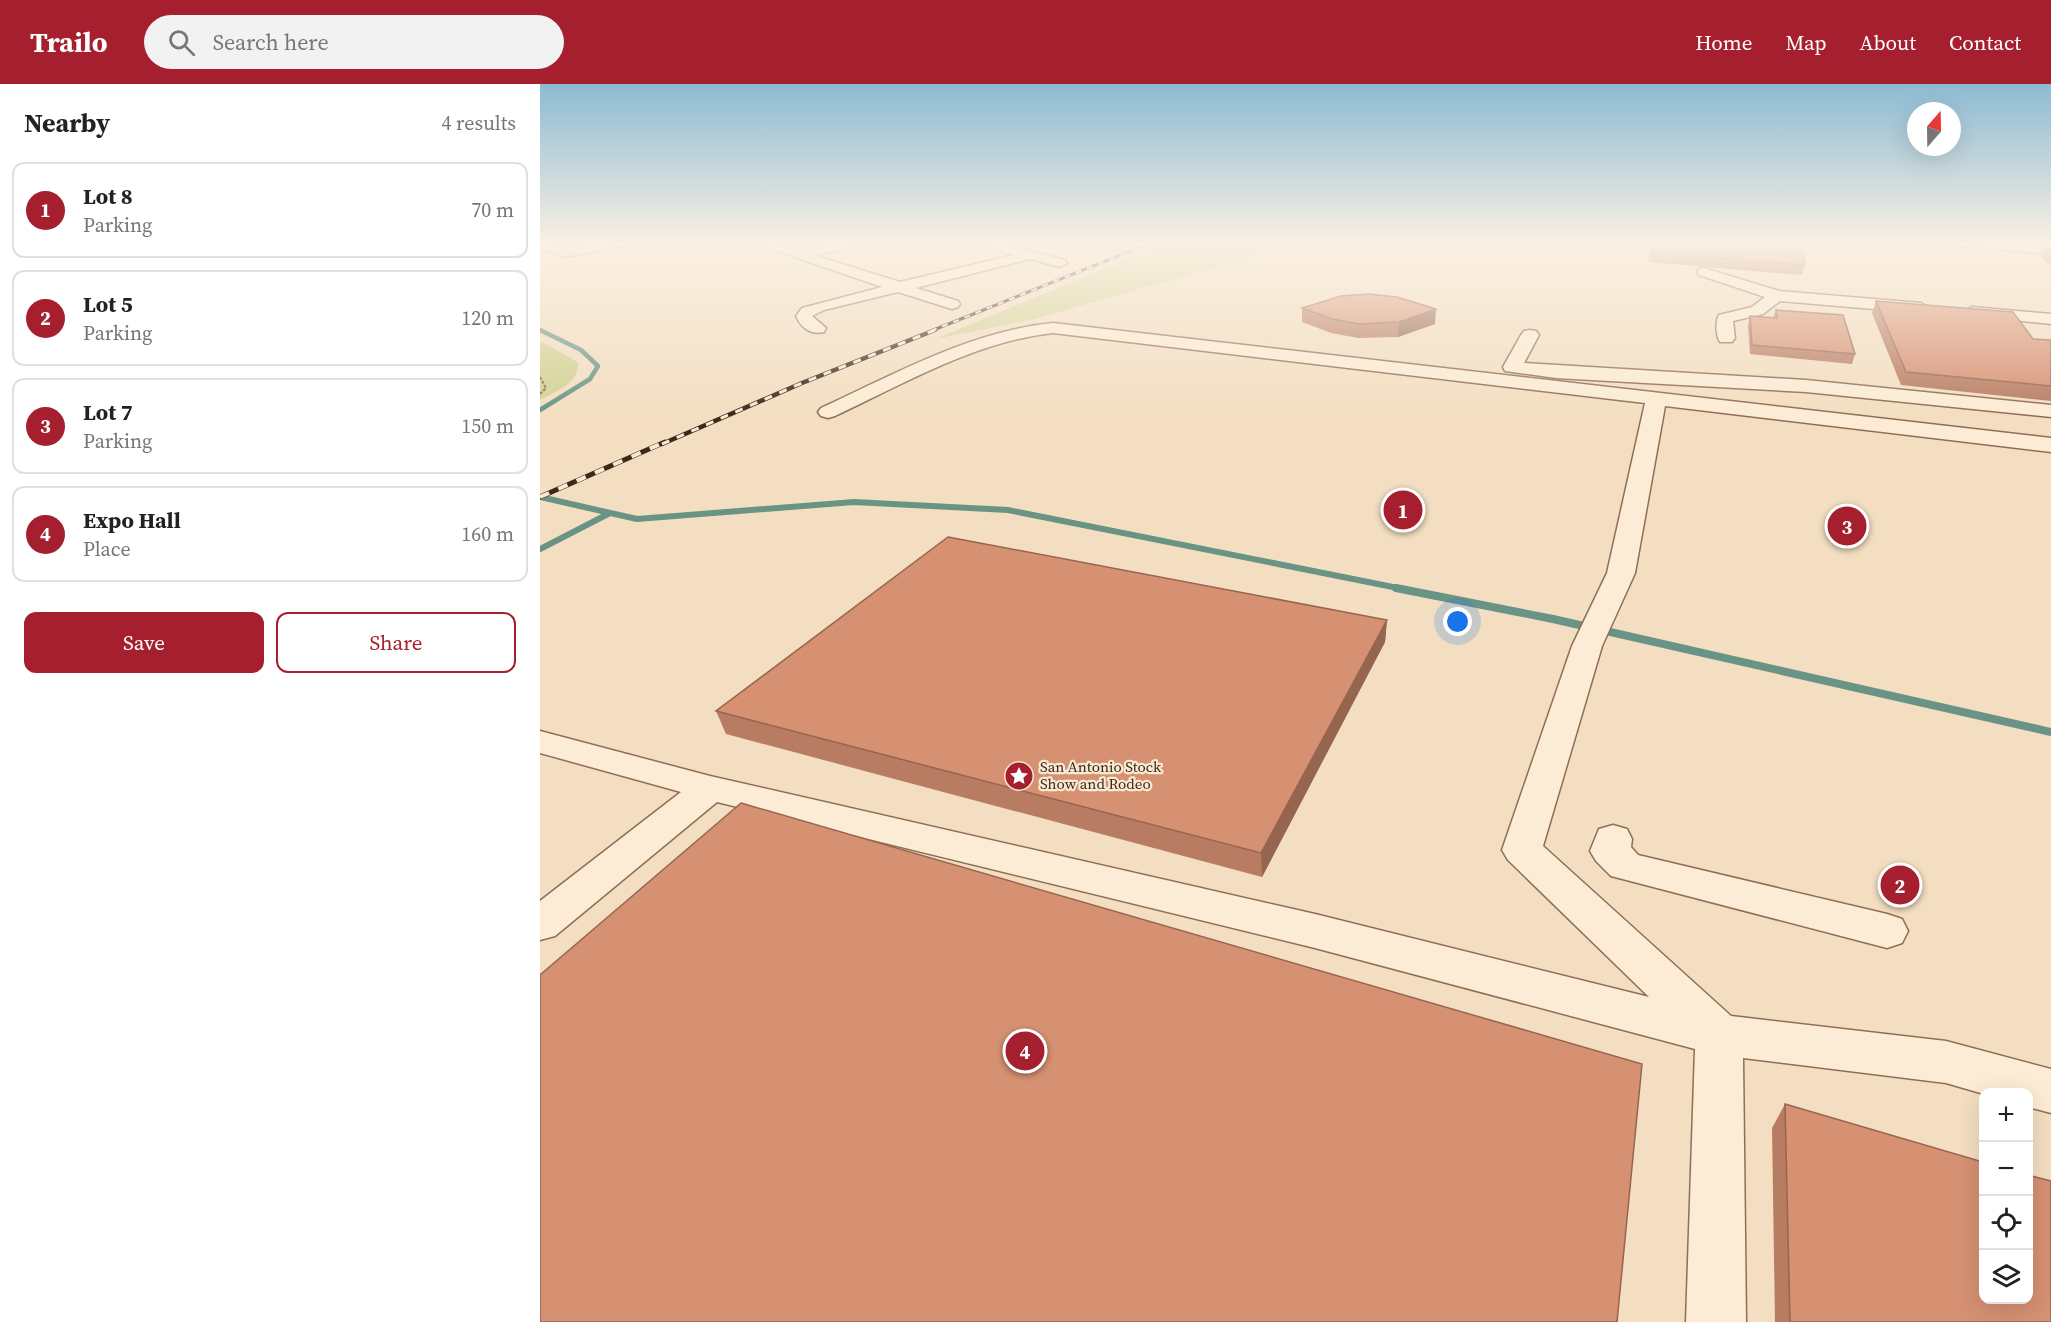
<!DOCTYPE html>
<meta charset="utf-8">
<style>
:root{--surface:#fff;--page:#f2f2f2;--text:#222;--muted:#767676;--line:#e0e0e0;--accent:#a51f2e}
body{margin:0;font-family:"Source Serif 4",serif;background:var(--page);color:var(--text)}
.controls{position:absolute;right:18px;bottom:18px;display:grid;overflow:hidden;border-radius:12px;box-shadow:0 6px 24px #0002}
.controls button{width:54px;height:54px;display:grid;place-items:center;padding:0;border:0;border-bottom:2px solid var(--line);background:var(--surface);color:var(--text);font:30px sans-serif}
.compass{position:absolute;left:1367px;top:18px;width:54px;height:54px;border-radius:50%;background:var(--surface);box-shadow:0 6px 24px #0002;rotate:20deg}
.you{position:absolute;left:918px;top:538px;width:21px;height:21px;margin:-15px;border:4px solid #fff;border-radius:50%;background:#1a73e8;box-shadow:0 0 0 9px #1a73e833}
.badge{display:grid;place-items:center;width:39px;height:39px;border-radius:50%;background:var(--accent);color:#fff;font-size:20px;font-weight:700}
.pin{position:absolute;translate:-50% -50%;border:3px solid #fff;box-shadow:0 2px 6px #0006}
.list{margin:0;padding:0;list-style:none}
h2{display:flex;justify-content:space-between;align-items:center;height:78px;margin:0;padding:0 24px;font-size:26px}
h2 small{font-size:20px;font-weight:400;color:var(--muted)}
.list li{display:grid;grid-template-columns:39px 1fr auto;gap:18px;align-items:center;box-sizing:border-box;height:96px;margin:0 12px 12px;padding:0 12px;border:2px solid var(--line);border-radius:12px}
.list b{display:block;font-size:22px;white-space:nowrap}
.list p{margin:0;font-size:20px;white-space:nowrap;color:var(--muted)}
.list em{font-size:20px;font-style:normal;color:var(--muted)}
.actions{display:flex;gap:12px;padding:18px 24px}
.actions a{flex:1;padding:14px 0;border:2px solid var(--accent);border-radius:12px;text-align:center;font-size:21px;color:var(--accent)}
.actions .main{background:var(--accent);color:#fff}
.icon{flex:none;width:33px;height:33px;fill:none;stroke:currentColor;stroke-width:2;stroke-linecap:round;stroke-linejoin:round}
.map{position:relative;flex:none;width:1511px;height:1238px;overflow:hidden}
header{display:flex;align-items:center;gap:36px;box-sizing:border-box;height:84px;padding:0 30px;background:var(--accent);color:#fff}
header strong{font-size:28px}
nav{display:flex;gap:33px;margin-inline-start:auto;font-size:21px}
.search{width:420px;height:54px;background:var(--page);display:flex;align-items:center;gap:15px;box-sizing:border-box;padding:0 21px;border-radius:33px;color:var(--muted);font-size:22px}
main{display:flex}
aside{flex:1;background:var(--surface)}
.map>svg:first-child{display:block}
</style>
<header>
<strong>Trailo</strong>
<div class="search"><svg class="icon" aria-label="search" viewBox="0 0 24 24"><circle cx="10" cy="10" r="6"/><path d="M15 15l6 6"/></svg>Search here</div>
<nav><a>Home</a><a>Map</a><a>About</a><a>Contact</a></nav>
</header>
<main>
<aside>
<h2>Nearby<small>4 results</small></h2>
<ul class="list">
<li><span class="badge">1</span><div><b>Lot 8</b><p>Parking</p></div><em>70 m</em></li>
<li><span class="badge">2</span><div><b>Lot 5</b><p>Parking</p></div><em>120 m</em></li>
<li><span class="badge">3</span><div><b>Lot 7</b><p>Parking</p></div><em>150 m</em></li>
<li><span class="badge">4</span><div><b>Expo Hall</b><p>Place</p></div><em>160 m</em></li>
</ul>
<div class="actions"><a class="main">Save</a><a>Share</a></div>
</aside>
<div class="map">
<svg width="1511" height="1238" viewBox="0 0 1511 1238">
<rect width="100%" height="100%" fill="#f3dec1"/>
<g fill="#d2d293">
<path d="M628,158H764L494,235L395,255Z"/>
<path d="M0,257L38,278C40,299 15,308 0,316Z"/>
</g>
<g fill="none" stroke-linecap="round" stroke-linejoin="round">
<path stroke="#699485" stroke-width="4" d="M0,246L2,247"/>
<path stroke="#699485" stroke-width="4.5" d="M0,246L41,266L58,282L50,295L0,326"/>
<g stroke="#699485" stroke-width="6">
<path d="M0,413L97,435L314,418L468,426L863,505"/>
<path d="M0,465L70,429"/>
</g>
<path stroke="#699485" stroke-width="8" d="M856,504L1013,535L1511,648"/>
<g stroke="#8f6e56" stroke-width="3">
<g id="minor">
<path d="M0,158H10L25,165L58,158H88L82,162L24,173L0,164Z"/>
<path d="M211,158H232L258,166L296,158H324L323,161L273,171L360,198L474,171L434,158H457L525,176L527,179L520,183L490,175L376,204L418,217L420,220L418,223L412,225L358,208L284,226L272,232L286,244L284,248C271,251 261,244 256,232L262,224L342,203Z"/>
<path d="M1411,158H1470L1511,162V170L1417,162Z"/>
<path d="M1164,184L1239,207L1381,219L1389,224L1381,229L1240,217L1223,230L1193,237L1195,254L1192,258H1180C1176,252 1175,237 1179,231L1212,223L1225,213L1159,191L1157,188L1159,185Z"/>
<path d="M1432,223L1511,230V240L1426,231L1424,228Z"/>
<path d="M513,239L1511,354V368L1125,322L1095,489L1062,562L1003,762L1191,932L1406,957L1511,985V1029L1488,1023V1008L1444,1010L1406,999L1203,974L1206,1238H1146L1155,965L775,864L177,718L15,852L0,856V817L141,708L0,669V647L170,692L775,830L1109,913L968,776L962,766L1032,562L1067,489L1105,319L513,249C437,257 363,300 295,332L288,334L281,332L278,328L281,324C355,290 431,247 513,239Z"/>
<path d="M990,246L996,247L999,251L984,279L1266,296L1511,321V333L1266,308L1016,294L965,287L963,283L981,251L984,247Z"/>
<path d="M1073,741L1087,745L1092,755L1091,763L1098,771L1347,830L1362,835L1368,847L1362,859L1347,864L1071,792L1056,777L1050,767L1059,745Z"/>
</g>
</g>
<path stroke="#8f6e56" stroke-width="2" stroke-dasharray="3 1.5" stroke-linecap="butt" d="M0,293L6,304L0,310"/>
<use href="#minor" fill="#fcecd5" fill-rule="evenodd"/>
<g stroke="#3d281c" stroke-width="3">
<path id="rail-far2" d="M391,247L613,158"/>
</g>
<g stroke="#3d281c" stroke-width="4.5">
<path id="rail-far1" d="M122,360L262,299L395,246"/>
</g>
<g stroke="#3d281c" stroke-width="5">
<path id="rail" d="M0,413L125,358"/>
</g>
<use href="#rail-far2" stroke="#f9e9d1" stroke-width="2" stroke-dasharray="6" stroke-linecap="butt"/>
<use href="#rail-far1" stroke="#f9e9d1" stroke-width="3" stroke-dasharray="8" stroke-linecap="butt"/>
<use href="#rail" stroke="#f9e9d1" stroke-width="4" stroke-dasharray="10" stroke-linecap="butt"/>
</g>
<g fill="#b87c62">
<path d="M1492,158H1511V160Z"/>
<path d="M1504,161H1511V182L1500,171Z"/>
<path d="M1110,169L1265,181L1262,191L1108,178Z"/>
<path d="M1336,217L1493,255L1511,256V317L1361,301L1332,229Z"/>
<path d="M762,224L895,240L858,253L818,254L791,249L762,238Z"/>
<path d="M1236,226L1315,270L1312,280L1210,270L1208,241L1210,232L1233,234Z"/>
<path d="M847,536L845,558L722,793L186,650L176,627Z"/>
<path d="M1245,1020L1511,1238H1235L1232,1044Z"/>
</g>
<g fill="#966550">
<path d="M896,225L895,240L858,253L859,238Z"/>
<path d="M847,536L845,558L722,793L721,769Z"/>
</g>
<g fill="#d69072" stroke="#966550" stroke-width="1.5">
<path d="M1113,158H1261L1265,181L1110,169Z"/>
<path d="M1504,161H1511V167Z"/>
<path d="M829,210L857,213L896,225L859,238L819,240L792,235L762,224L801,212Z"/>
<path d="M1336,217L1473,228L1493,255L1511,256V302L1366,288Z"/>
<path d="M1236,226L1303,231L1315,270L1212,261L1210,232L1237,234Z"/>
<path d="M408,453L847,536L721,769L176,627Z"/>
<path d="M201,719L1102,980L1077,1238H0V891Z"/>
<path d="M1245,1020L1443,1078V1215H1488V1091L1511,1097V1238H1250Z"/>
</g>
<linearGradient id="sky" x2="0" y2="1"><stop stop-color="#8dbbd4"/><stop offset="0.48" stop-color="#faf0e3"/><stop offset="1" stop-color="#faf0e3" stop-opacity="0"/></linearGradient>
<rect width="1511" height="332" fill="url(#sky)"/>
<defs>
<g id="sight-disc" transform="scale(1.5)"><circle r="9.5" fill="#a51f2e" stroke="#f9e9d1"/><path d="M0-6L1.8-2.2L6-1.7L2.9 1.2L3.7 5.4L0 3.3L-3.7 5.4L-2.9 1.2L-6-1.7L-1.8-2.2Z" fill="#fff"/></g>
</defs>
<g fill-rule="evenodd">
<use href="#sight-disc" x="479" y="692"/>
</g>
<g text-anchor="middle" stroke-width="4.5" stroke-linejoin="round" paint-order="stroke">
<g font-size="15" fill="#3d281c" stroke="#f9e9d1" text-anchor="start">
<text x="500" y="688">San Antonio Stock<tspan x="500" dy="17">Show and Rodeo</tspan></text>
</g>
</g>
</svg>
<div class="controls">
<button>+</button>
<button>−</button>
<button><svg class="icon" aria-label="locate" viewBox="0 0 24 24"><circle cx="12" cy="12" r="6"/><path d="M12 2v4M12 18v4M2 12h4M18 12h4"/></svg></button>
<button><svg class="icon" aria-label="layers" viewBox="0 0 24 24"><path d="M12 4l9 5-9 5-9-5zM3 14l9 5 9-5"/></svg></button>
</div>
<svg class="compass" viewBox="-18 -18 36 36"><path d="M0-13l5 13h-10z" fill="#e53935"/><path d="M0 13l5-13h-10z" fill="#767676"/></svg>
<div class="you"></div>
<div class="pin badge" style="left:863px;top:426px">1</div>
<div class="pin badge" style="left:1360px;top:801px">2</div>
<div class="pin badge" style="left:1307px;top:442px">3</div>
<div class="pin badge" style="left:485px;top:967px">4</div>
</div>
</main>
